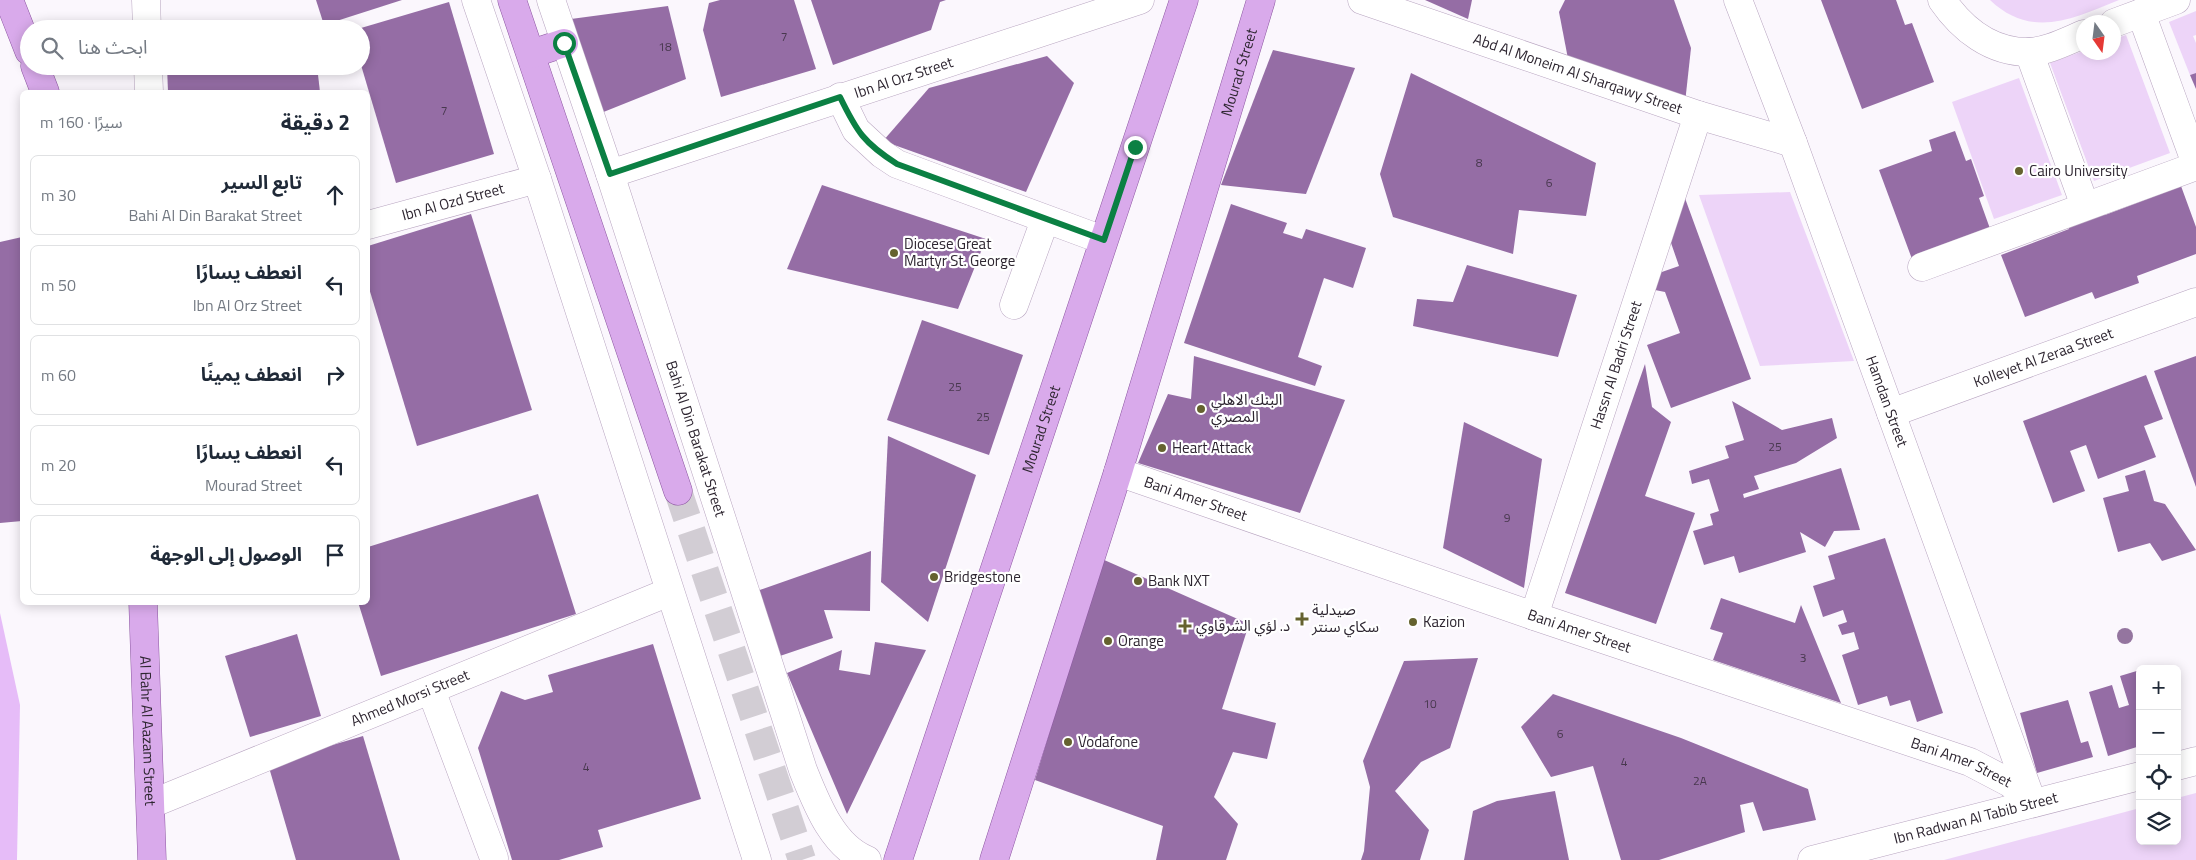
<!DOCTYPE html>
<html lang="ar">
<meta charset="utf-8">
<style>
:root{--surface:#fff;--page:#f6f6f7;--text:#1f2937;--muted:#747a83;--line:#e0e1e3}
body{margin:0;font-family:"Titillium Web","Noto Sans Arabic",sans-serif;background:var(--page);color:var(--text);direction:rtl}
.controls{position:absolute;right:15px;bottom:15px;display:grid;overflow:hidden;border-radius:8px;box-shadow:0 2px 12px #0003}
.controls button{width:45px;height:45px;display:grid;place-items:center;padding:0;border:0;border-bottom:1px solid var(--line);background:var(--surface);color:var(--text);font:25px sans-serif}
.compass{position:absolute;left:2076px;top:15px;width:45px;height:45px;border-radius:50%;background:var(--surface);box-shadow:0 2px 12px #0003;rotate:166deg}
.stop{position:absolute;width:15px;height:15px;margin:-11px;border:4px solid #0b8043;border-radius:50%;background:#fff}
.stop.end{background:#0b8043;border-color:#fff;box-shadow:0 1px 5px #0008}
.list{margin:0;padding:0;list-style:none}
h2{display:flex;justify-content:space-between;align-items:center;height:65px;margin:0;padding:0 20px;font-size:21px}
h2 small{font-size:16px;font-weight:400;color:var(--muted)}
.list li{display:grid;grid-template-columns:32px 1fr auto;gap:15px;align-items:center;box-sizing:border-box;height:80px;margin:0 10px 10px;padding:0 10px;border:1px solid var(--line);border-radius:8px}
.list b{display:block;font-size:19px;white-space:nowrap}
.list p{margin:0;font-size:16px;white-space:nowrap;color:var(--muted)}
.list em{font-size:16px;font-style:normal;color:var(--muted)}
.icon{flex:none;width:28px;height:28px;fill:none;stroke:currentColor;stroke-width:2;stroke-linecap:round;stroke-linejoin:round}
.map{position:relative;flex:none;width:2196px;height:860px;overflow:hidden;direction:ltr}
.search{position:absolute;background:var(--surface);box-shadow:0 2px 12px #0003;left:20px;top:20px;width:350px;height:55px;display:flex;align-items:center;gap:12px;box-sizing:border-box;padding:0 18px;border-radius:28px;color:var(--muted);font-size:19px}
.panel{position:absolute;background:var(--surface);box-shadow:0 2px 12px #0003;left:20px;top:90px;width:350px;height:515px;border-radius:8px;direction:rtl}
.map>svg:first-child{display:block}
</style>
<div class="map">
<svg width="2196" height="860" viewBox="0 0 2196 860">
<rect width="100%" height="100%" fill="#fbf7fd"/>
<g fill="#edd4f8">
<path d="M1990,0H2119C2074,18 2032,40 1990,0Z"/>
<path d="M2196,11V35L2193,36L2196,43V73L2190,75L2169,22Z"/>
<path d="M2126,35L2170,153L2094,181L2050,63L2083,51L2084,52H2114V39Z"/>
<path d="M2019,78L2062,195L1994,219L1952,102Z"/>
<path d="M1790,192L1854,361L1760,366L1699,195Z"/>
<path d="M2196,793V860H1944L2140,808V841H2177V798Z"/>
</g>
<path fill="#e6bcf8" d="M0,613L20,705L17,860H0Z"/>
<g fill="#956da5">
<path d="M316,0H402L324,25Z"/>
<path d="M720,0H794L816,69L721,97L703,30L709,3Z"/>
<path d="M811,0H946L940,2L931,30L833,65Z"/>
<path d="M1425,0H1472L1468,19Z"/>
<path d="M1565,0H1674L1691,48L1685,103L1569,64L1559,12Z"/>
<path d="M1821,0H1896L1905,25L1912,23L1934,82L1862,109Z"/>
<path d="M449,2L494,154L396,183L361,65V28Z"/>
<path d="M668,6L686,79L601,113L571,19Z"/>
<path d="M272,23L278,29H249V28Z"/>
<path d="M1273,50L1355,68L1306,194L1221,185Z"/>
<path d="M1047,56L1074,83L1026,192L883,141L929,88Z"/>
<path d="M167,66H317L320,92H168Z"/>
<path d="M1411,73L1596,163L1586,216L1519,210L1513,254L1393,217L1380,174Z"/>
<path d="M2196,73V89L2190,75Z"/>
<path d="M1955,131L1966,161L1971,159L1984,196L1979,198L1993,237L1912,259L1879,170L1932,151L1929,140Z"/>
<path d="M822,185L986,239L958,309L787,269Z"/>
<path d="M2181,186L2196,227V254L2137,276L2139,283L2095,299L2092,292L2025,317L2001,255L2069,229L2067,223L2103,210L2105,215Z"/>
<path d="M1682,190L1751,379L1671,408L1647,345L1680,333L1665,292L1655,290L1659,273L1679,266L1670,240Z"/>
<path d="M1231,204L1287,223L1283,233L1302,239L1306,229L1366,248L1353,288L1324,278L1298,357L1322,366L1315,386L1184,343Z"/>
<path d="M471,214L532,410L417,446L368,285V246Z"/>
<path d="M22,237V521L0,523V242Z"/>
<path d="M1467,265L1577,295L1558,357L1413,326L1417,299L1453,302Z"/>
<path d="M922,320L1023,355L989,455L887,420Z"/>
<path d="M1194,356L1345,400L1300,513L1138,463L1168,394L1191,399Z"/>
<path d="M2196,356V487L2154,371Z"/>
<path d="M1645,364L1652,407L1671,422L1645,496L1695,513L1656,624L1565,593Z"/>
<path d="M2146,375L2163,419L2144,426L2156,457L2098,479L2086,445L2070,451L2085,491L2053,503L2023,421Z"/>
<path d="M1732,401L1782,430L1832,418L1837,438L1796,463L1754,476L1759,489L1743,494L1744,498L1841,468L1860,530L1834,531L1825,547L1800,532L1806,552L1739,573L1734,556L1704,565L1693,531L1713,525L1710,514L1719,511L1709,479L1692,484L1689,471L1729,458L1725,446L1744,440Z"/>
<path d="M1464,422L1542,459L1524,588L1443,548Z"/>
<path d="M888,436L976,475L928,622L881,582Z"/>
<path d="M2145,470L2154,501L2165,504L2196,550L2162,561L2150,543L2118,552L2103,498L2129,491L2125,476Z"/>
<path d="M538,494L576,614L381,676L358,602H368V547Z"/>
<path d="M1885,538L1943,713L1917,722L1910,700L1890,706L1887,696L1858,705L1842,655L1859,649L1854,632L1842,635L1838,625L1847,622L1843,610L1823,617L1813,586L1835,579L1828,556Z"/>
<path d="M871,551L870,611L824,610L833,638L777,657L754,592Z"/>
<path d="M1102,559L1249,624L1222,709L1276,723L1267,759L1233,752L1214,797L1238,824L1226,860H1156L1163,826L1035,780Z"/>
<path d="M1721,598L1795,623L1801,605L1841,703L1713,660L1723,633L1710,629Z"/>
<path d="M297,634L321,716L250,737L225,656Z"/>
<path d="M875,642L926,650L847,814L787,673L842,650L839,670L870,675Z"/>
<path d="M653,644L701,799L598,830L603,847L559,860H512L478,748L501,691L525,700L553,692L548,675Z"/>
<path d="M1478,658L1450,748L1421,762L1395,791L1429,830L1420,860H1361L1364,851L1370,787L1363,761L1404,661Z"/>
<path d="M2140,670V746L2108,756L2089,692L2112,685L2119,708L2129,705L2120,676Z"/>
<path d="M1553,694L1681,738L1808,789L1816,820L1763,831L1753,802L1740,805L1745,832L1659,860H1621L1593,766L1551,777L1521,727Z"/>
<path d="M2068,700L2081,743L2088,741L2093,757L2037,773L2020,713Z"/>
<path d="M363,736L400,860H296L268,764Z"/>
<path d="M1555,791L1569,860H1464L1473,811L1497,801Z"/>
</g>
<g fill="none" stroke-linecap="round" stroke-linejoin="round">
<path stroke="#d2cdd4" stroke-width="28" stroke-dasharray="28 14" stroke-linecap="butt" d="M678,491L802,860"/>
<g stroke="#b8a5c0" stroke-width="29">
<g id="minor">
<path d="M146,0L147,29"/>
<path d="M476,0L537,179L757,860"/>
<path id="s1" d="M551,0L610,174L803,770C816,802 832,846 867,860"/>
<path id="s2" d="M1362,0L1698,115L1793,143"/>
<path id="s3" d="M1738,0L1793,143L2032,802"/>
<path d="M1942,0C1962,29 1991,52 2028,52C2046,52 2067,41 2084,34"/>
<path d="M2141,13L2196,164"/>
<path d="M2114,23L2176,0"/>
<path d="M2029,52L2085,206"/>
<path d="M148,66L149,92"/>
<path d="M840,97L856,130L882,154L897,164L1103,240"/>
<path id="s4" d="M610,174L1140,0"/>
<path id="s5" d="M368,225L537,179"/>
<path d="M1922,267L2196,166"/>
<path d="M1014,305L1045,220"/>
<path id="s6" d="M1891,413L2196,302"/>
<path id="s7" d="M1118,472L1534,616L1970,762L2010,783L2033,803"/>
<path id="s8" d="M1534,616L1698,115"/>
<path d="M431,690L494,858"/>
<path d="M2177,766L2196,761"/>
<path id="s9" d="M151,804L669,592"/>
<path id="s10" d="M1812,860L2140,776"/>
</g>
</g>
<g stroke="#8c57a1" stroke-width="29">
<g id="major">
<path d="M9,0L29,51"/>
<path d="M512,0L678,491"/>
<path d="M531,54L564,43"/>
<path d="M35,66L45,92"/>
<path id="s11" d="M143,602L152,860"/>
<path id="s12" d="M898,860L1184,0"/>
<path id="s13" d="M994,860L1118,472L1261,0"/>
</g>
</g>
<use href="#minor" stroke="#fff" stroke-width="28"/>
<use href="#major" stroke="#d9aaeb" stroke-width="28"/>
</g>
<circle fill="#94759f" cx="2125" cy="636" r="8"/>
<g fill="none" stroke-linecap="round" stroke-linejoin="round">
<path stroke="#0b8043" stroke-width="6" d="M564,43L610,174L840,97C857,132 864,143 897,164L1104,240L1135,147"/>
</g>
<g fill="#65622f" stroke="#fff" stroke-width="2">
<circle cx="2019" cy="171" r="5"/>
<circle cx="894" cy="253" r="5"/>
<circle cx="1201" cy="409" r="5"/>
<circle cx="1162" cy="448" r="5"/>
<circle cx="934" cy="577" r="5"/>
<circle cx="1138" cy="581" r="5"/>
<path d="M1299.5 611.5h5v5h5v5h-5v5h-5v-5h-5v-5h5z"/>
<circle cx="1413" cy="622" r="5"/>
<path d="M1182.5 618.5h5v5h5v5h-5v5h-5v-5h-5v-5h5z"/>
<circle cx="1108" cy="641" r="5"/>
<circle cx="1068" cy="742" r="5"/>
</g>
<g text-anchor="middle" stroke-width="4.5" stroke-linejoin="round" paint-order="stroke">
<g font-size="12" fill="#48384e">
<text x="784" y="41">7</text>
<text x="665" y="51">18</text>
<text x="444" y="115">7</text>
<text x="1479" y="167">8</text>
<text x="1549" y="187">6</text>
<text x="955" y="391">25</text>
<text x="983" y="421">25</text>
<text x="1775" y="451">25</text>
<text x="1507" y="522">9</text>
<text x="1803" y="662">3</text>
<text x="1430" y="708">10</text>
<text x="1560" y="738">6</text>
<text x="1624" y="766">4</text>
<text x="586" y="771">4</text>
<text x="1700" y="785">2A</text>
</g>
<g font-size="15" fill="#2e2631" stroke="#fff">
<text dy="5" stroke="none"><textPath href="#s13" startOffset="825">Mourad Street</textPath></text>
<text dy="5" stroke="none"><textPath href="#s2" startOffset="228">Abd Al Moneim Al Sharqawy Street</textPath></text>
<text dy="5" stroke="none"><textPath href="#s4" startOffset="309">Ibn Al Orz Street</textPath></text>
<text dy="5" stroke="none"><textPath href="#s5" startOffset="88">Ibn Al Ozd Street</textPath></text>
<text dy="5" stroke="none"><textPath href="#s6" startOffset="162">Kolleyet Al Zeraa Street</textPath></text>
<text dy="5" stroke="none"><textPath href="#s8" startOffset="264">Hassn Al Badri Street</textPath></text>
<text dy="5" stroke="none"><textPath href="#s3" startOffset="428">Hamdan Street</textPath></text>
<text dy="5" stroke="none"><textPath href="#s12" startOffset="454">Mourad Street</textPath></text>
<text dy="5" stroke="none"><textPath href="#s1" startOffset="462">Bahi Al Din Barakat Street</textPath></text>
<text dy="5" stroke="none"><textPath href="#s7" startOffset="82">Bani Amer Street</textPath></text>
<text dy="5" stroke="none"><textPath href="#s7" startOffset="488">Bani Amer Street</textPath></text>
<text dy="5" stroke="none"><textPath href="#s9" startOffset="280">Ahmed Morsi Street</textPath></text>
<text dy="5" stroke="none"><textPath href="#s11" startOffset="129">Al Bahr Al Aazam Street</textPath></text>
<text dy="5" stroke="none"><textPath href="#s7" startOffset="892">Bani Amer Street</textPath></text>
<text dy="5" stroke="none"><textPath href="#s10" startOffset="169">Ibn Radwan Al Tabib Street</textPath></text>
</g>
<g font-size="15" fill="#2e2631" stroke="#fff" text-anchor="start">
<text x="2029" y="176">Cairo University</text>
<text x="904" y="249">Diocese Great<tspan x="904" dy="17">Martyr St. George</tspan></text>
<text x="1211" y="405">البنك الاهلي<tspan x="1211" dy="17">المصري</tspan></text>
<text x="1172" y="453">Heart Attack</text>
<text x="944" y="582">Bridgestone</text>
<text x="1148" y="586">Bank NXT</text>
<text x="1312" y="615">صيدلية<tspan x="1312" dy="17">سكاي سنتر</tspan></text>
<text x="1423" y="627">Kazion</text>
<text x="1196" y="631">د. لؤي الشرقاوي</text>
<text x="1118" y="646">Orange</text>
<text x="1078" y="747">Vodafone</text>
</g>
</g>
</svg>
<div class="controls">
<button>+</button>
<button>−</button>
<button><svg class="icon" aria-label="locate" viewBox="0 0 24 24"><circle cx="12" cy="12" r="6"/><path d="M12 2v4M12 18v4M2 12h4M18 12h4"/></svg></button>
<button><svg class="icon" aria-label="layers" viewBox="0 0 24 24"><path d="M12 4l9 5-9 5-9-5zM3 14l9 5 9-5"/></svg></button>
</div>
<svg class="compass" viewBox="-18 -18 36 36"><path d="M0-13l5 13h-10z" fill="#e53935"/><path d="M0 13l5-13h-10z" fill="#747a83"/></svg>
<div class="stop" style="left:564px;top:43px"></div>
<div class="stop end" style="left:1135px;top:147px"></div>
<div class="search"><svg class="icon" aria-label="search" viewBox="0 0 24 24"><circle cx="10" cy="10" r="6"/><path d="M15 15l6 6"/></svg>ابحث هنا</div>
<section class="panel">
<h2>2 دقيقة<small>سيرًا · 160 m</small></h2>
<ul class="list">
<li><svg class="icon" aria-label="ahead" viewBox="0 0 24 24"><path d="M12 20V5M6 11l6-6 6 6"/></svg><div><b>تابع السير</b><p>Bahi Al Din Barakat Street</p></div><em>30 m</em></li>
<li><svg class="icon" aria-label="left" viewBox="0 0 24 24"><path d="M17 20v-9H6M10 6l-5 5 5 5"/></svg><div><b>انعطف يسارًا</b><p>Ibn Al Orz Street</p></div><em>50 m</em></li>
<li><svg class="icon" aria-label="right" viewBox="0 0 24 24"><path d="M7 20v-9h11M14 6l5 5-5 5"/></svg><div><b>انعطف يمينًا</b></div><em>60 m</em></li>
<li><svg class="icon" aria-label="left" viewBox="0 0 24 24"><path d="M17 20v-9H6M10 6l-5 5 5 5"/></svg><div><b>انعطف يسارًا</b><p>Mourad Street</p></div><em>20 m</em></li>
<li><svg class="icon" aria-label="arrive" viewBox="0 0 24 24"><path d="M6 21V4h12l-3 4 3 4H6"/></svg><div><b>الوصول إلى الوجهة</b></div></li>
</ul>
</section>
</div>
